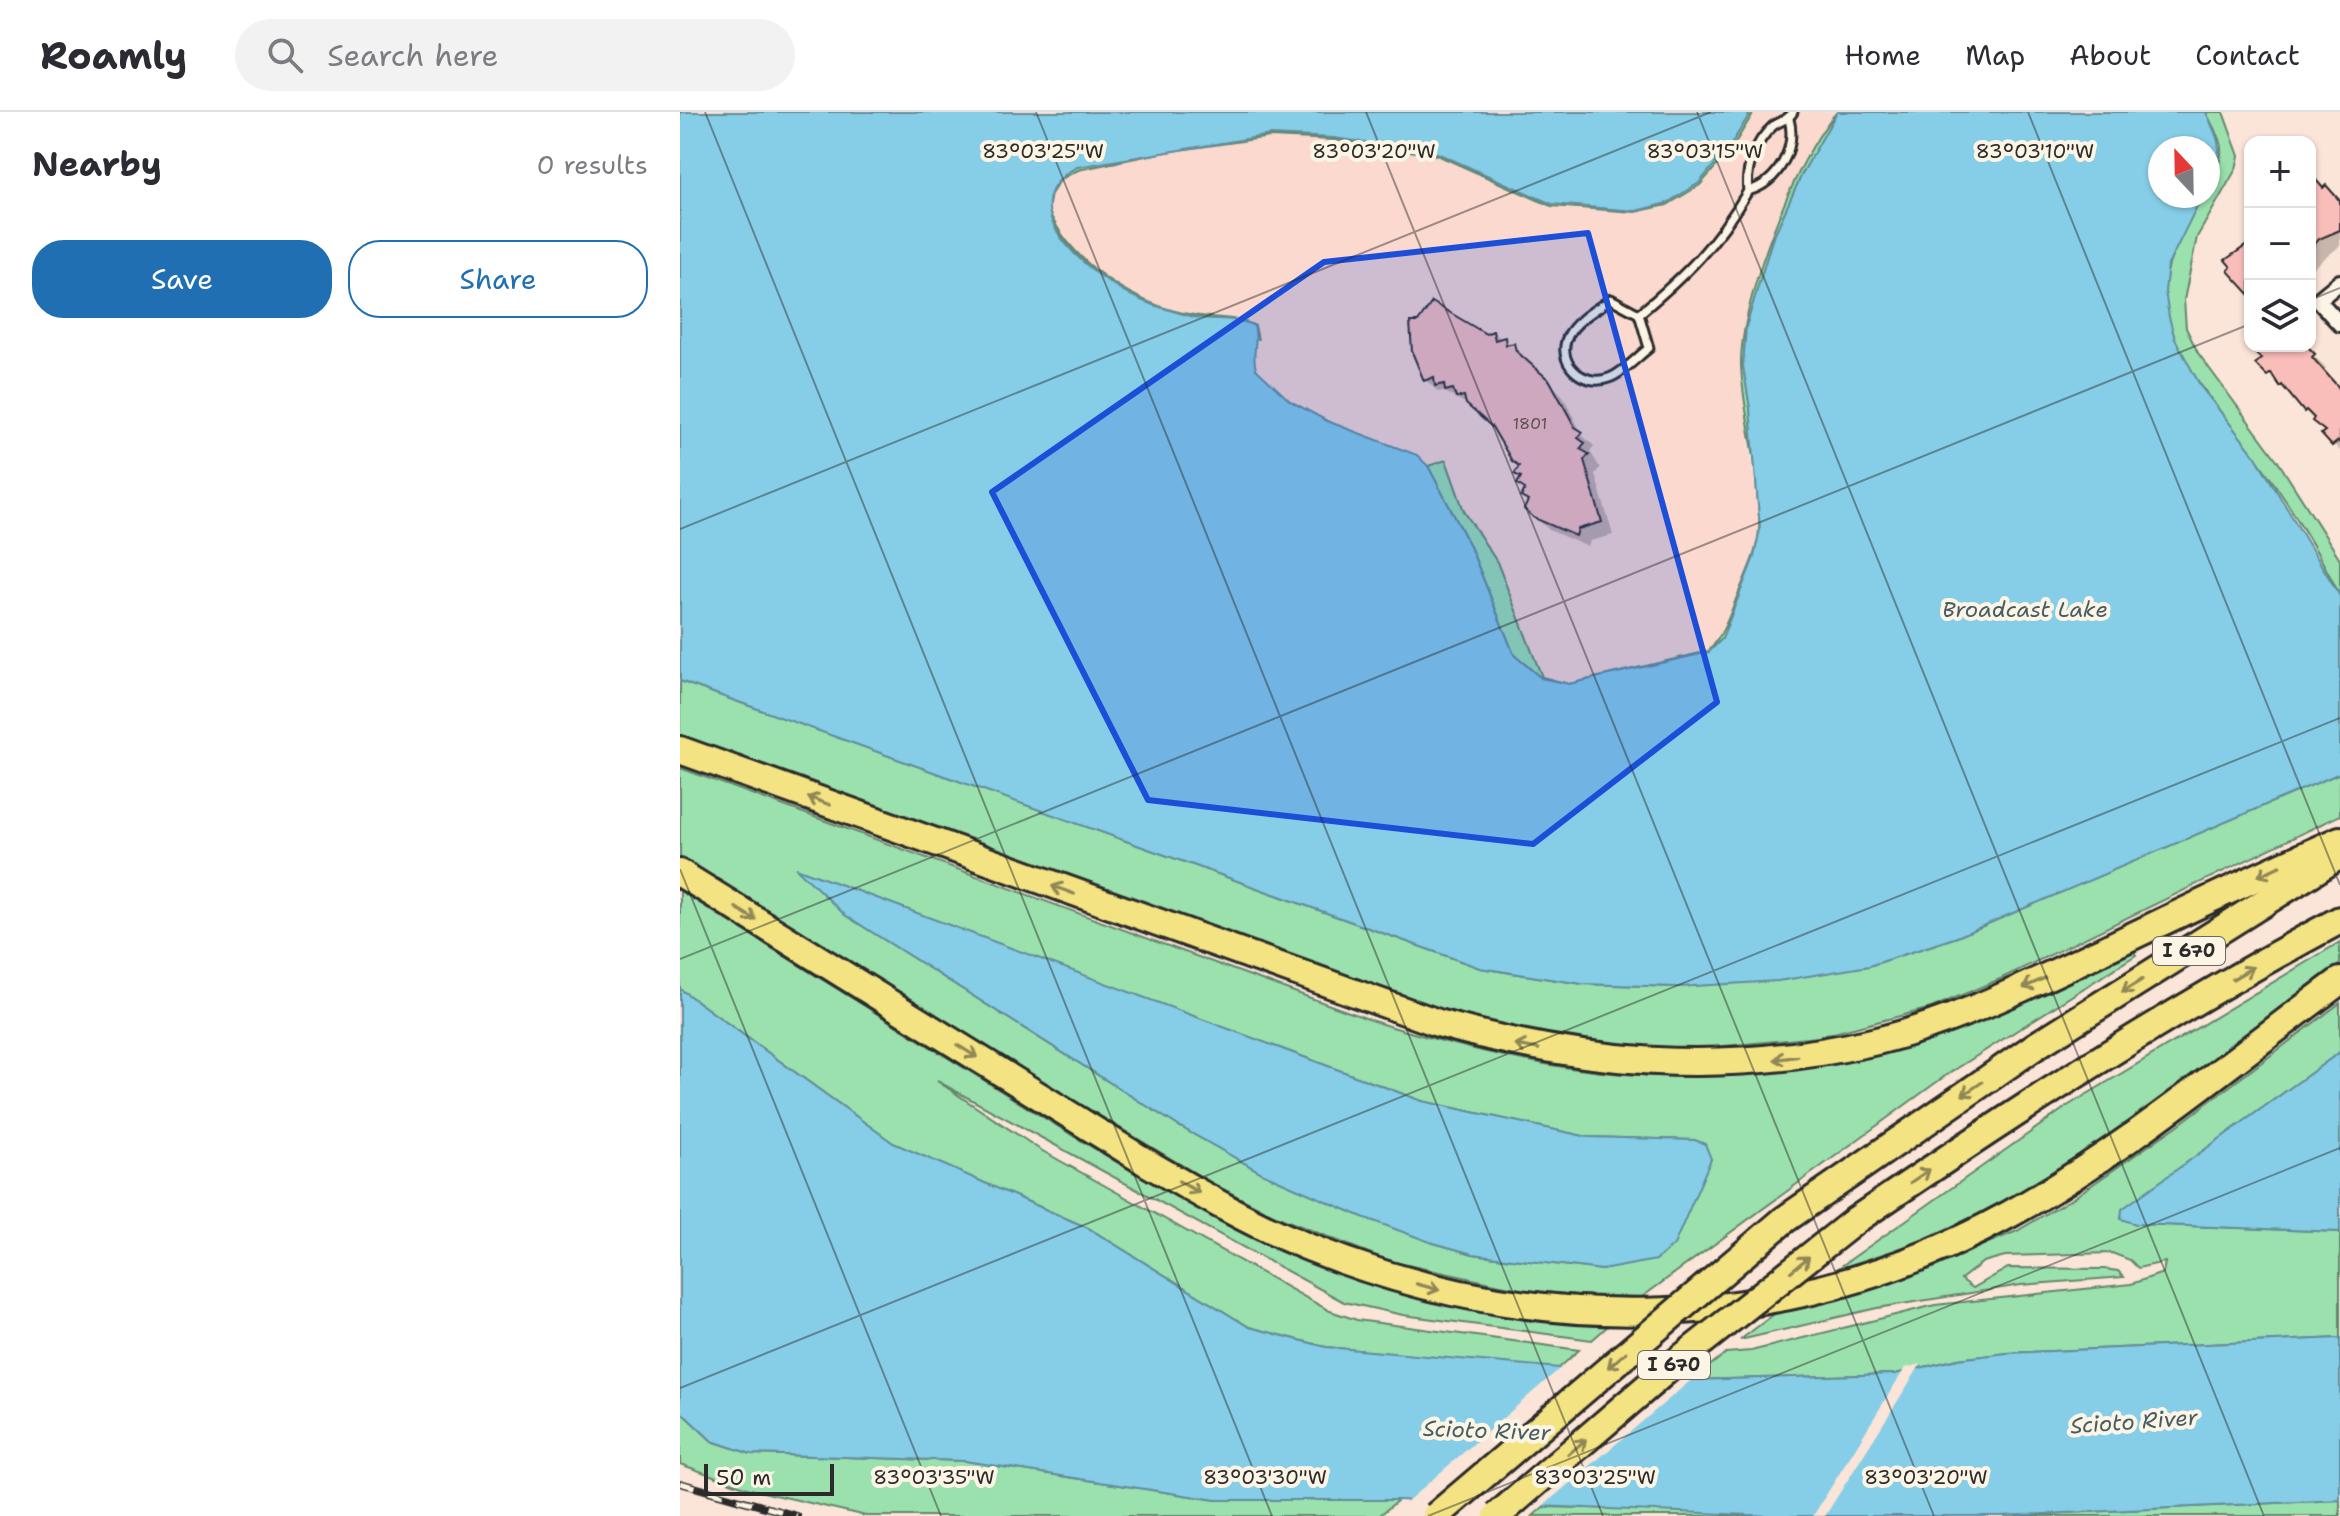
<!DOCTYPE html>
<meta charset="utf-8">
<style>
:root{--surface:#fff;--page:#f2f2f3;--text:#2b2b33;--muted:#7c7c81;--line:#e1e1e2;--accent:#1f6fb2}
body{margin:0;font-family:"Shantell Sans",sans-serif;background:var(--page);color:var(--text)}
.controls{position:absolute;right:24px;top:24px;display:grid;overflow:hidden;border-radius:16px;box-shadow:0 2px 6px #0004}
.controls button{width:72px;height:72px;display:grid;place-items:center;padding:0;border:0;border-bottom:2px solid var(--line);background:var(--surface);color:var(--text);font:40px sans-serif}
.compass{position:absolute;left:1468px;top:24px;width:72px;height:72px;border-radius:50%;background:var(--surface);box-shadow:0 2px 6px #0004;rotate:338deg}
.scale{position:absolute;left:24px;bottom:20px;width:130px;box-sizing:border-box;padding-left:8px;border:4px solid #2b2b2b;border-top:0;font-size:22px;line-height:28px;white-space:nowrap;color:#2b2b2b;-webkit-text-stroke:6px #fcf5e5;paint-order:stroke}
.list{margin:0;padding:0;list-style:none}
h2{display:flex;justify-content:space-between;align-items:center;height:104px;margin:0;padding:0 32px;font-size:34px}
h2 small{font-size:26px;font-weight:400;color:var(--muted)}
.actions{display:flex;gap:16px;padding:24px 32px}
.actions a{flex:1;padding:18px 0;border:2px solid var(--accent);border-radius:32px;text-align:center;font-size:28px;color:var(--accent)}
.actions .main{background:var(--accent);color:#fff}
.icon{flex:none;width:44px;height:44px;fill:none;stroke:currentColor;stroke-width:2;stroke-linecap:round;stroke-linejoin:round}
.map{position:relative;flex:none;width:1660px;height:1404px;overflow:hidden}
header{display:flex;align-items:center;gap:48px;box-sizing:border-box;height:112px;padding:0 40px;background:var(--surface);border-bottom:2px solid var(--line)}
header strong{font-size:38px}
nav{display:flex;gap:44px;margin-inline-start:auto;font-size:28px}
.search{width:560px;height:72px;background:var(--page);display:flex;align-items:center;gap:20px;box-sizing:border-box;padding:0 28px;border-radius:44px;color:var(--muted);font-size:30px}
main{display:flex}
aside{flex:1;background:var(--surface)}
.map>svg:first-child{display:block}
</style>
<header>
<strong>Roamly</strong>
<div class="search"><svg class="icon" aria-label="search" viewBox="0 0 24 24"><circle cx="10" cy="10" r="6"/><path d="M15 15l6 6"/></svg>Search here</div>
<nav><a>Home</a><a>Map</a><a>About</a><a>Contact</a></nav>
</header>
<main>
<aside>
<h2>Nearby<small>0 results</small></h2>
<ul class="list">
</ul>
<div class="actions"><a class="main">Save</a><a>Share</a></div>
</aside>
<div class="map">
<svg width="1660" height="1404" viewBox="0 0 1660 1404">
<rect width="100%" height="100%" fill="#fbe4d8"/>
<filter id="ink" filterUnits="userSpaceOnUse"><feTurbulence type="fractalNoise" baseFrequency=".0125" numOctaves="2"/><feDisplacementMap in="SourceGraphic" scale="16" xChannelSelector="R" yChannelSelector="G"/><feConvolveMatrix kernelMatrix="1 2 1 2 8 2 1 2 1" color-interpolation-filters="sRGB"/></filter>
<g filter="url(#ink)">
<path fill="#fbd9cf" d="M1074,0H1156L1120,61L1061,254L1079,416L1073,444L1041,526L1029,540L889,572L861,565L817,450L784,399L766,348L748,354L737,343L647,309L610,289L576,257L573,250L578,228L564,208L513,203L470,190L438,174L400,144L368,98L371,82L381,67L398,58L485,40L590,25L654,28L757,43L871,94L1052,36Z"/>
<g fill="#9be1ae" stroke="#63866c" stroke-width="2" fill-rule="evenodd">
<path d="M1071,0H1074L1052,36L1020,73L987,93L955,100L871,94L757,43L654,28L590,25L485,40L398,58L381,67L371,82L368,98C394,154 455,193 514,203C535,207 556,204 575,214L578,228L574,214C555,204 534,209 513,205C453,192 393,155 366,98L369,80L380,65L397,55L590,23L654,26L757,41L872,92L1050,34Z"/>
<path d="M1157,0L1122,62L1092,128L1066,215L1063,254L1070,296L1080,417L1074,444L1042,527L1029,540L889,572L861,566L834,543L789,432L748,354L766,348L784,399L817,450L862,565L889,572L1029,539C1044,522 1050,501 1059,480C1067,460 1078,438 1079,417C1083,362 1063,307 1061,253C1060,190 1115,46 1157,0Z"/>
<path d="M1526,0H1543L1559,44L1556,57L1517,125L1504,188L1506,216L1518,241L1597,348L1660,447V484C1639,440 1603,382 1574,343C1538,294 1487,244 1485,180C1484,146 1508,113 1522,84H1528C1528,68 1540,57 1541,42C1543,28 1531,12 1526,0Z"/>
<path d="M0,569L800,856L902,872L998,875L1189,854L1277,825L1660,661V703L1320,867L1251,896L1138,925L1012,937H946L832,919L736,893L0,624Z"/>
<path d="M0,656L702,912C836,952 945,974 1085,961C1119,957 1156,954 1187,944C1277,914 1365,873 1453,838L1456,843L1265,964L962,1185L898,1183L844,1178L709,1149L593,1103L533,1072L337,954L0,744ZM118,757L742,989L908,1025L1015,1028L1031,1047L1018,1076L922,1158L793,1142L750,1130L584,1062L497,1013L165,803Z"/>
<path d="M0,779C104,844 209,909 313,974C518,1102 678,1203 928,1214L912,1228L723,1203L664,1190L257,969L359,1037L650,1199L677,1208L899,1238L878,1257L646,1235L569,1215L408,1116L213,1031L0,877Z"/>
<path d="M1660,830V852C1551,935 1444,1028 1322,1093C1269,1121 1214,1139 1157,1157L1389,993Z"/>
<path d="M1660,891V940L1443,1097L1441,1106L1456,1112L1660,1120V1226L1327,1241L1278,1247L1215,1262L1012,1268L1046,1241L1071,1239L1255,1193L1451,1172L1483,1161L1485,1150L1458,1156L1450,1148L1432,1141L1325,1144L1303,1150L1281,1167L1293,1176L1328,1156L1424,1157L1438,1159L1444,1165L1341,1173L1197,1196L1060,1228L1097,1200L1142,1191L1214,1170L1337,1119L1393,1086L1497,1014Z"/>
<path d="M0,1299L32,1329L71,1342L285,1349L536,1388H718L699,1404H186L70,1377L0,1352Z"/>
<path d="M1660,1388V1404H1320Z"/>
<path d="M863,1395L1038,1399L1092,1404H853Z"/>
</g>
<g fill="#86cee7" stroke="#628d9c" stroke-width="2">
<path d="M0,0H1071L1050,34L1019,71L987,91L956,99L872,92L757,41L654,26L590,23L397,55C318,98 425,176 473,193C486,197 501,202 514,205C534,209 556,204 574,214C579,229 571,243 576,257L610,289L647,309L737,343L748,354L789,432L834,543L861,566L889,572L1029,540L1042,527L1074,445L1080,417L1070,296L1063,254L1066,215L1092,128L1122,62L1157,0H1526C1541,34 1545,38 1528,73V36H1480V84H1522L1488,153L1485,179L1489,205L1495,227L1521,275L1576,345L1660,484V661L1277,825L1189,854L1098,869L998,875L902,872L800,856L0,569Z"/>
<path d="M116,756L742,989L908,1025L1015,1028L1025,1032L1031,1047L994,1133L976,1148L922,1158L793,1142L750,1130L680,1104L584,1062L497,1013L165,803Z"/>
<path d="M0,877L213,1031L408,1116L569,1215L646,1235L1012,1268L1215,1262L1278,1247L1327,1241L1660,1226V1388L1320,1404H1092L718,1388H536L285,1349L71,1342L32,1329L0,1299Z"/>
<path d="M1660,940V1120L1456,1112L1441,1107L1442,1097Z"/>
</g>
<g fill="#fbe4d8">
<path d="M1241,1252L1145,1404H1133L1225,1256Z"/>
<path d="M884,1253L1016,1264L857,1399L723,1393Z"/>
</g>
<g fill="#0003">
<path d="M1630,78L1660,90V134L1630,158Z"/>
<path d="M813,221L834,234L883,284L903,324L914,334L910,339L920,356L915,362L933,423L910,429L908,435L869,418L846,396L849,391L843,385L847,378L837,362L841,355L814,316L794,296L763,279L758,280L745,267Z"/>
<path d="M1579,234H1629L1637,242L1634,244L1646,256L1643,259L1660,278V339L1615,286L1578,252L1583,247Z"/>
</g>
<g fill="#fabeba" stroke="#2b2b2b" stroke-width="2">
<path d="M1636,68L1643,76L1646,73L1660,89V118L1639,127L1630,138V74Z"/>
<path d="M1570,131V183L1548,159L1551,155L1545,148Z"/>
<path d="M752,190L806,222L813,219L815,228L825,225L826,233L834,231L836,239L870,269L895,315L903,320L898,326L905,331L900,337L909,342L904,348L922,410L898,417L896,424L854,406L844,397L848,389L841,385L845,377L837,372L841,365L834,362L839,354L832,349L812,315L786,292L784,284L776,286L773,277L765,279L764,272L755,274L754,265L744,269L732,240L730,210H738Z"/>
<path d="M1576,234H1627L1635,242L1632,245L1660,277V331L1658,329L1652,334L1641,322L1645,319L1632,309L1634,306L1626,298L1624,300L1602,273L1600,275L1591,261L1587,264L1575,252L1581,247L1572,238Z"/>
</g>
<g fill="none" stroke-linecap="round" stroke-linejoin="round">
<g stroke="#2b2b2b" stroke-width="13">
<g id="lane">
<path d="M1068,79C1098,71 1117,36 1109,7"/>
<path d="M931,187L959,202L969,236C957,245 943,261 929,266C903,276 875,250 888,224C896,208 917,197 931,187Z"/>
<path d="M959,202C1007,162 1035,134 1068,79C1065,57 1075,30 1093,14C1100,8 1108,9 1113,0"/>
</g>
</g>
<g stroke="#2b2b2b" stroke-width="20">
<path id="street" d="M1660,170L1638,188L1660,212"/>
</g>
<g stroke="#2b2b2b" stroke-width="32">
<g id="highway">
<path d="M0,638L758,911C904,952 1039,964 1188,931C1268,913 1345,875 1419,840C1499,802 1579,763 1660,728"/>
<path d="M0,761L464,1049C517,1080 571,1112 628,1135C858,1228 1110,1224 1330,1102C1449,1036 1551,949 1660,869"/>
<path d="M1104,1108L1357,933L1660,743"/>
<path d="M1176,1108C1333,1001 1492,897 1660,808"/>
</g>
</g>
<use href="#lane" stroke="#fcf5e5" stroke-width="7"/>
<use href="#street" stroke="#fcf5e5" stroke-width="14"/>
<use href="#highway" stroke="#f4e382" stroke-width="26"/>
<g stroke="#2b2b2b" stroke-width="8">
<path id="rail" d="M0,1371L117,1404"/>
</g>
<use href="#rail" stroke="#fcf5e5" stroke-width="5" stroke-dasharray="15" stroke-linecap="butt"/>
<g stroke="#2b2b2b" stroke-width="32" stroke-linecap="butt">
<g id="highway-bridge">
<path d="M756,1404L1104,1108"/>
<path d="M817,1404L989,1256L1176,1108"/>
</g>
</g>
<use href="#highway-bridge" stroke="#f4e382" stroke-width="26"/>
</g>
<defs><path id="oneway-shaft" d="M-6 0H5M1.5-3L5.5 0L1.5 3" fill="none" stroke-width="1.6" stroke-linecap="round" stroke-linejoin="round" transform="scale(2)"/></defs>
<g stroke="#908756">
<use href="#oneway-shaft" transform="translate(139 689) rotate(-160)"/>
<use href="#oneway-shaft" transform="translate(1589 759) rotate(155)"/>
<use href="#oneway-shaft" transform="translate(383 778) rotate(-160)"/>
<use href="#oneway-shaft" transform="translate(66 802) rotate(32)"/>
<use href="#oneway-shaft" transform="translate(1563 861) rotate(-30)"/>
<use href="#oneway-shaft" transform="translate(1354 871) rotate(155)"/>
<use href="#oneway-shaft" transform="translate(1452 874) rotate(148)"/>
<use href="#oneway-shaft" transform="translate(847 935) rotate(-170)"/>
<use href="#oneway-shaft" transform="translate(287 939) rotate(32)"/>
<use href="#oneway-shaft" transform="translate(1106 946) rotate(172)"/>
<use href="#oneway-shaft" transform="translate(1292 977) rotate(146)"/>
<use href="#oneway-shaft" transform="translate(1240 1064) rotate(-34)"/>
<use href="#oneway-shaft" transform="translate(509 1075) rotate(30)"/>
<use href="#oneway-shaft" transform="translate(1120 1152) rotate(-39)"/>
<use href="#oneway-shaft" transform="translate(748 1175) rotate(15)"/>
<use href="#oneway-shaft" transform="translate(937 1248) rotate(140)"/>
<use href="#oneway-shaft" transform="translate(897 1335) rotate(-41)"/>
</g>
</g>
<path fill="#1d4ed8" fill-opacity="0.2" stroke="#1d4ed8" stroke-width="6" stroke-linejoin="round" d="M908,121L1037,590L853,732L468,688L312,380L644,150Z"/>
<path fill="none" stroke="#2b2b2b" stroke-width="2" stroke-opacity="0.45" d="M25,0L592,1404M356,0L923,1404M686,0L1254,1404M1017,0L1584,1404M1348,0L1660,773M1630,188L1660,176M0,417L1031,0M0,757L261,1404M0,847L1570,212M0,1276L1660,606M748,1404L1660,1036"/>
<g text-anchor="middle" stroke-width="8" stroke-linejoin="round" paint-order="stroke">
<g font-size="16" fill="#5f504f">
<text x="850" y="317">1801</text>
</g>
<g fill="#fcf5e5" stroke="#6a6863" stroke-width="2">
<rect x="1473" y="825" width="72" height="28" rx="6"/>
<rect x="958" y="1239" width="72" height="28" rx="6"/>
</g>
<g font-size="18" font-weight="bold" fill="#2b2b2b">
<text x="1509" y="845">I 670</text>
<text x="994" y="1259">I 670</text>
</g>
<g font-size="22" font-style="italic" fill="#465c63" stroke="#fcf5e5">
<text x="1345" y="505">Broadcast Lake</text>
<text transform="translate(1454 1309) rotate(-4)" y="8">Scioto River</text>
<text transform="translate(807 1318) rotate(2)" y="8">Scioto River</text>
</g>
</g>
<g font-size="20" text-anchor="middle" fill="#2b2b2b" stroke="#fcf5e5" stroke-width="8" stroke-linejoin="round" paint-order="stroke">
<text x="363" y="46">83°03'25"W</text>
<text x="694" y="46">83°03'20"W</text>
<text x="1025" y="46">83°03'15"W</text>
<text x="1355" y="46">83°03'10"W</text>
<text x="254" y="1372">83°03'35"W</text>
<text x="585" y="1372">83°03'30"W</text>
<text x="915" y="1372">83°03'25"W</text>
<text x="1246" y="1372">83°03'20"W</text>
</g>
</svg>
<div class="controls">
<button>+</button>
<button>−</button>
<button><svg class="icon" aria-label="layers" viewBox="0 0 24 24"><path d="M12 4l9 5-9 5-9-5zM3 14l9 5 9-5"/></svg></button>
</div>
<svg class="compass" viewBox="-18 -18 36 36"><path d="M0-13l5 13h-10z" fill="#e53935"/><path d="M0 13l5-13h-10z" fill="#7c7c81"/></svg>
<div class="scale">50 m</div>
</div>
</main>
